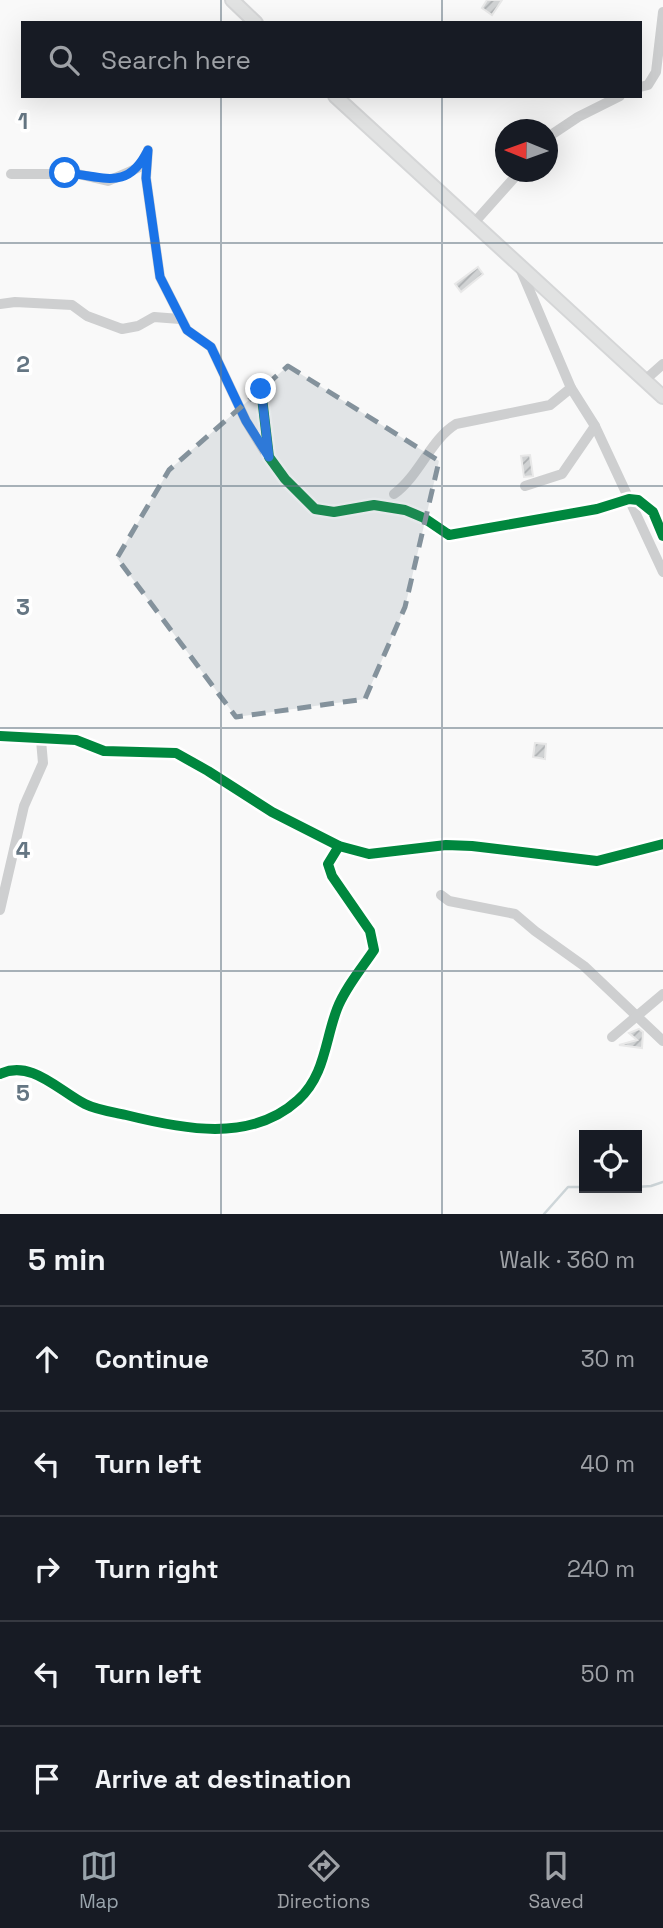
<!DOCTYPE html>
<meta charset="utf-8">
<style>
:root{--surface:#171b24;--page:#242831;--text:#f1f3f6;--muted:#9ea1a6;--line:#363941;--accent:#99a4ac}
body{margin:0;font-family:"Space Grotesk",sans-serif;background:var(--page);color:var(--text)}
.controls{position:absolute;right:21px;bottom:21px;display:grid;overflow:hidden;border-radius:0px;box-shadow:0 7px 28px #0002}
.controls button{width:63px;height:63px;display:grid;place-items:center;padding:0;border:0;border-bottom:2px solid var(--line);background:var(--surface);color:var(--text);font:35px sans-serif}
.compass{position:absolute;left:495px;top:119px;width:63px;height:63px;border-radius:50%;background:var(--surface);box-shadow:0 7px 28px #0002;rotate:271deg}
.stop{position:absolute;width:21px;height:21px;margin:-16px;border:5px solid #1a73e8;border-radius:50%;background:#fff}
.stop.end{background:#1a73e8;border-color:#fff;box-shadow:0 2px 7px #0008}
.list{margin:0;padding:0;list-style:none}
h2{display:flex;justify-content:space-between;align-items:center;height:91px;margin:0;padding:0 28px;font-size:30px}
h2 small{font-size:23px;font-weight:400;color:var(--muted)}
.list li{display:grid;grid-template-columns:46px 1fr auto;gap:21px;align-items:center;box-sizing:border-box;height:105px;padding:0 28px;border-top:2px solid var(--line)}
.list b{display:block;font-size:26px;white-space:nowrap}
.list em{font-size:23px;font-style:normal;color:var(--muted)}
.icon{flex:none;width:38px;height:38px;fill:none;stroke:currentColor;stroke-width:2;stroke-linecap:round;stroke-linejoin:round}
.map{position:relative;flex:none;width:663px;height:1214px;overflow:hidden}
.search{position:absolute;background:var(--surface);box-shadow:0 7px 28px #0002;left:21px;right:21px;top:21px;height:77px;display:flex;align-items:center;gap:18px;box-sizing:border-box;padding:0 24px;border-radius:0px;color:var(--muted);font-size:26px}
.sheet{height:616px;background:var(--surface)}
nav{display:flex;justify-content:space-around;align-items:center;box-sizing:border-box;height:98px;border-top:2px solid var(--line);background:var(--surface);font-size:19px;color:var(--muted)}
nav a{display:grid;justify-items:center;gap:4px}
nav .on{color:var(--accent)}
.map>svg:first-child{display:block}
</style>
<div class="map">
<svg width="663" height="1214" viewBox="0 0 663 1214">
<defs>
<pattern id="building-hatch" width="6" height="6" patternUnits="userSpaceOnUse" patternTransform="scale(1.75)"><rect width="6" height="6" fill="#d0d2d3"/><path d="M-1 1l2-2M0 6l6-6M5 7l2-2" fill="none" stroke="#acafb1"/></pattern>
</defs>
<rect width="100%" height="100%" fill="#f9f9f9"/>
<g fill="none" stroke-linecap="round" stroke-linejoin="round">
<g stroke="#ced6d9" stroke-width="2.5">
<path d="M637,1187L651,1186L663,1182"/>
<path d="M544,1214L568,1187H584"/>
</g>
</g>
<g fill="url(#building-hatch)" stroke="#e8e8e8" stroke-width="2">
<path d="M487,0H502L492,15L482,8Z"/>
<path d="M478,267L483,274L461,292L455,284Z"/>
<path d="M530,455L533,476L524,477L521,456Z"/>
<path d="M535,743L546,744L545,759L533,757Z"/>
<path d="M639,1029L643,1032L642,1048L619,1045L637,1040L629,1033Z"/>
</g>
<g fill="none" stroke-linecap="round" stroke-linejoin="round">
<g stroke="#d5d6d7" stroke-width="16">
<g id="major">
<path d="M232,0L256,23"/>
<path d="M335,96L663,397"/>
</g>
</g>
<g stroke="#cecfd0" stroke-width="10">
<path d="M640,87L648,85L656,72L663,12"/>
<path d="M548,137L578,117L620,96"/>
<path d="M148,150L146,178L160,277L187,330L211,347L246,421L265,452"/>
<path d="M11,174H78L108,181L140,167L146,154"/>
<path d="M473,224L515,177L518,172"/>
<path d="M520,268L571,388L595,426L663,572"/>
<path d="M0,304L15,302L72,305L87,316L122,329L138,326L154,317L180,319"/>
<path d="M645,380L663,364"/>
<path d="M261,389L269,457L285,479L315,509L334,512L374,505L405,510L424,518L449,535L597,509L629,499L638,500L653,512L663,536"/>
<path d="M525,486L562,474L595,426"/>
<path d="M394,494C420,475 430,440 456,424L550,405L571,388"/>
<path d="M0,736L76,740L104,751L176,753L208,771L272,812L339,846L369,854L446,845L472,846L597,861L663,844"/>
<path d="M441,895L449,901L515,914L535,931L584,966L663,1041"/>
<path d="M0,910L24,806L43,763L41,740"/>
<path d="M612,1037L663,994"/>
<path d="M0,1074C31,1059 59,1091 85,1104C97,1110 113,1112 126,1115C182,1129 251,1143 298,1100C325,1076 325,1040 337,1009C345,988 362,968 374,950L370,931L332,876L328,864L339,846"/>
</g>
<use href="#major" stroke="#e1e2e2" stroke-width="12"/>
<g stroke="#fff" stroke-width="15">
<g id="cycleway">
<path d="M261,389L269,457L285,479L315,509L334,512L374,505L405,510L424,518L449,535L597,509L629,499L638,500L653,512L663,536"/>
<path d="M0,736L76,740L104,751L176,753L208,771L272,812L339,846L369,854L446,845L472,846L597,861L663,844"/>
<path d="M0,1074C31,1059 59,1091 85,1104C97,1110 113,1112 126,1115C182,1129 251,1143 298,1100C325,1076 325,1040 337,1009C345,988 362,968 374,950L370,931L332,876L328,864L339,846"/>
</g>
</g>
<use href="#cycleway" stroke="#00873e" stroke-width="10"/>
</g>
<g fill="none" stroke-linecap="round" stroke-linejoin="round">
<path stroke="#1a73e8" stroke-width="9" d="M65,173C102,175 127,193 148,150L146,178L160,277L187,330L211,347L246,421L269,457L261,389"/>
</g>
<path fill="#84929c" fill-opacity="0.2" stroke="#84929c" stroke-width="5" stroke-dasharray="14 9" stroke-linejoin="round" d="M288,366L439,461L405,607L365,699L236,717L117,558L169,470Z"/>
<path fill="none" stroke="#657683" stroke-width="2" stroke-opacity="0.55" d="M221,0V23M442,0V23M221,96V1214M442,96V1214M0,243H663M0,486H663M0,728H663M0,971H663"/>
<g font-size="23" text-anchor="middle" font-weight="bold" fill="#657683" stroke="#fff" stroke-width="7" stroke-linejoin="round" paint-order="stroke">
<text x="23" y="129">1</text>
<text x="23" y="372">2</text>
<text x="23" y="615">3</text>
<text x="23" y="858">4</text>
<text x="23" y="1101">5</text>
</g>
</svg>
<div class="controls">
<button><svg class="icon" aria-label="locate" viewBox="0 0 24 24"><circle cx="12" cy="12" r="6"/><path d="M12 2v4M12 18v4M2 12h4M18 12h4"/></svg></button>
</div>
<svg class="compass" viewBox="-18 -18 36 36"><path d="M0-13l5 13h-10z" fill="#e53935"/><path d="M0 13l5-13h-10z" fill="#9ea1a6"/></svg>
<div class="stop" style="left:65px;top:173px"></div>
<div class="stop end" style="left:261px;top:389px"></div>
<div class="search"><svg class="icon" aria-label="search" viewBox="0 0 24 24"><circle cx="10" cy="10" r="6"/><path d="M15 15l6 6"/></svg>Search here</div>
</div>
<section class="sheet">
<h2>5 min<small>Walk · 360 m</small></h2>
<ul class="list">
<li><svg class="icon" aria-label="ahead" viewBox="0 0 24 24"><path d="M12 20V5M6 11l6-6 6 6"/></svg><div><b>Continue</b></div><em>30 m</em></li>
<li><svg class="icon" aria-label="left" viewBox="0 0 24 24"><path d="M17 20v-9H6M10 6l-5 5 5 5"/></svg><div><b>Turn left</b></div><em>40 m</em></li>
<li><svg class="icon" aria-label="right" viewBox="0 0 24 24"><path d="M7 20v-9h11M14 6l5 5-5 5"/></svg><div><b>Turn right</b></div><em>240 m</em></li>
<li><svg class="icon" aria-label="left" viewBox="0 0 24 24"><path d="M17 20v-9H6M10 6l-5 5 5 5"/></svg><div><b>Turn left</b></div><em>50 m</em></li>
<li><svg class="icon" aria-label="arrive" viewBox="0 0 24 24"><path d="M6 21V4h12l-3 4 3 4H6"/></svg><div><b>Arrive at destination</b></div></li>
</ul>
</section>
<nav>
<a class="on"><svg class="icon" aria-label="map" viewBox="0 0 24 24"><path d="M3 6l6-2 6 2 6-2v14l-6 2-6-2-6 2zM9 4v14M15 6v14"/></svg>Map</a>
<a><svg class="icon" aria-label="directions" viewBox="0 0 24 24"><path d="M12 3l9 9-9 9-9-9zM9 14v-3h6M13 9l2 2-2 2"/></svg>Directions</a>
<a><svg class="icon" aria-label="saved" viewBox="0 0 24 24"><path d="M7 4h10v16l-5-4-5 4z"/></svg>Saved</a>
</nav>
